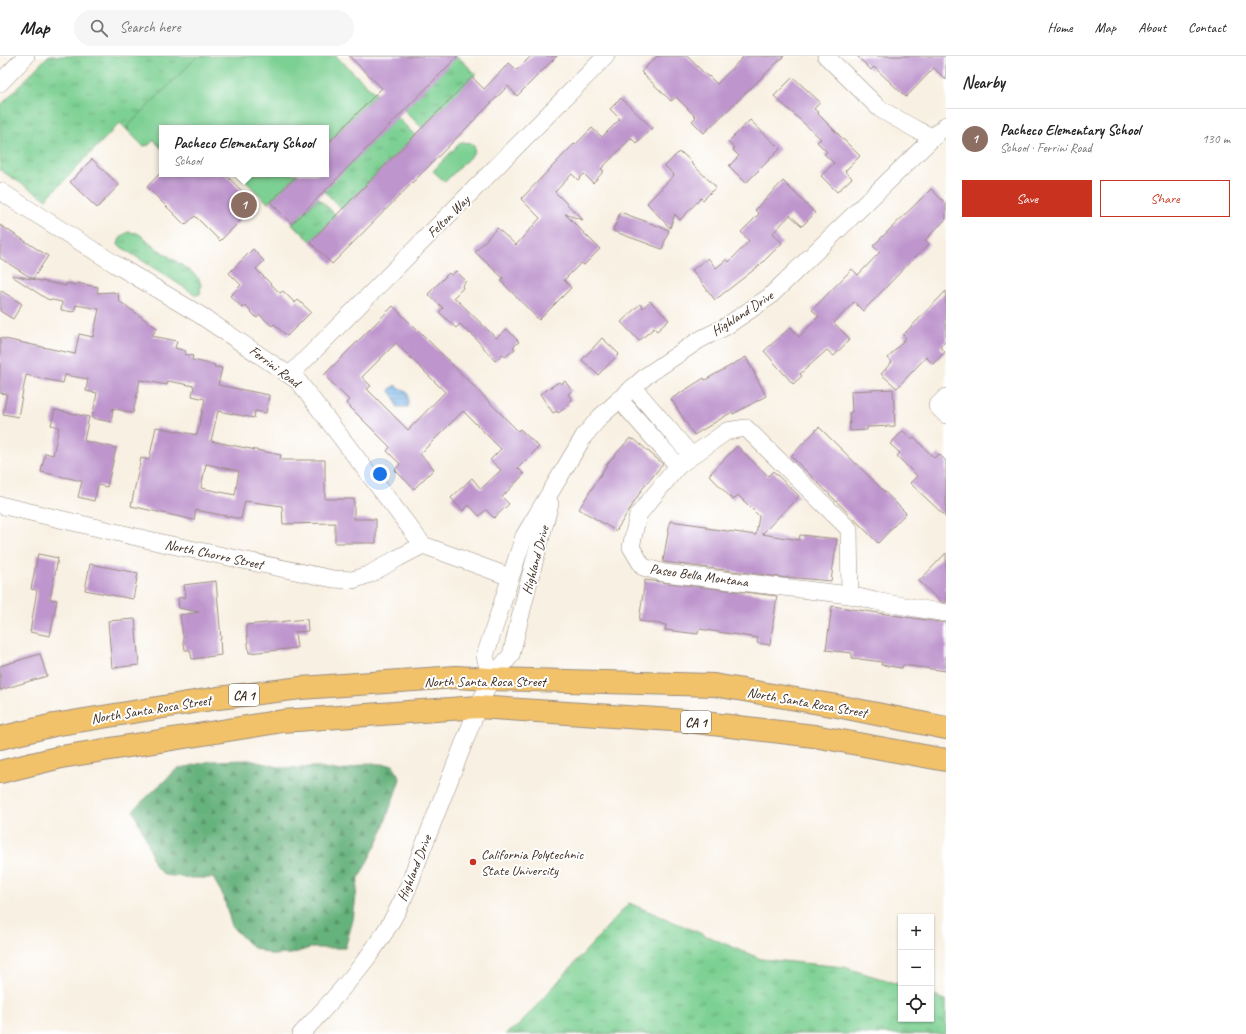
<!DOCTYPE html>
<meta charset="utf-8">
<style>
:root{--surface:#fff;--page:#f6f6f6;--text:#222;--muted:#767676;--line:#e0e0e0;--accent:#c8321e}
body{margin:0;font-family:Caveat,sans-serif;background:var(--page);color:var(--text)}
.controls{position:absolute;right:12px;bottom:12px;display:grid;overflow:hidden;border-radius:0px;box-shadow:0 1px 3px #0004}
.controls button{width:36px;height:36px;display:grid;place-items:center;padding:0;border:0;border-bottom:1px solid var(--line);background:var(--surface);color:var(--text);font:20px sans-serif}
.you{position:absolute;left:380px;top:418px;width:14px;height:14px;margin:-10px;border:3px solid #fff;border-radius:50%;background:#1a73e8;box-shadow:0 0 0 6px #1a73e833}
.badge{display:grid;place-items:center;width:26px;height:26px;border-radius:50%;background:var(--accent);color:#fff;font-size:13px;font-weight:700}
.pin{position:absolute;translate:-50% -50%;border:2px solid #fff;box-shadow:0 1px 4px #0006}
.popup{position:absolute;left:159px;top:69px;width:170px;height:52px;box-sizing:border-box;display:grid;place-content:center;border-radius:0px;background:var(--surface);filter:drop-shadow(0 1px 3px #0005);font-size:13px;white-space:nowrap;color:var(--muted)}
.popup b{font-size:15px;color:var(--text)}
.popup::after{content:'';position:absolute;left:50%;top:100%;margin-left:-8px;border:8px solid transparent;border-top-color:var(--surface)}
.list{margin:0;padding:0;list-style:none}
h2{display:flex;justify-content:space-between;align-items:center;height:52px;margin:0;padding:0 16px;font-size:17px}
h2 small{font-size:13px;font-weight:400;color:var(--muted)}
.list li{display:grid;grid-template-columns:26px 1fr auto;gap:12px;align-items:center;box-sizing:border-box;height:60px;padding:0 16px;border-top:1px solid var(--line)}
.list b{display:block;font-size:15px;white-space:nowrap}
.list p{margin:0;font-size:13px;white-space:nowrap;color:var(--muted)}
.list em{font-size:13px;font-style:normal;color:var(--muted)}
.actions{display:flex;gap:8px;padding:12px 16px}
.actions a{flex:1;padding:9px 0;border:1px solid var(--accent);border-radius:0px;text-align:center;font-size:14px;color:var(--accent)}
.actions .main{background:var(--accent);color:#fff}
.icon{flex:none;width:22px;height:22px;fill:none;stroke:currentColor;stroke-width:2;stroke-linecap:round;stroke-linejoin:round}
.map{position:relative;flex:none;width:946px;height:978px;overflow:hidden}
header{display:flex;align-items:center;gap:24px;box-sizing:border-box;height:56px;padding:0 20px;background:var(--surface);border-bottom:1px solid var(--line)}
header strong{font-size:19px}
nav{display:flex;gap:22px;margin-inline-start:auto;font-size:14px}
.search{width:280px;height:36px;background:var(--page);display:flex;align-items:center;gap:10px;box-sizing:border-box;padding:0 14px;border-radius:22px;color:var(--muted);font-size:15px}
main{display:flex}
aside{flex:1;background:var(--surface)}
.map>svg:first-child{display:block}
</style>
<header>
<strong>Map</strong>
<div class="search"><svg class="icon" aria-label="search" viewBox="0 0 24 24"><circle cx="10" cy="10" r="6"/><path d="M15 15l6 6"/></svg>Search here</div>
<nav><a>Home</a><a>Map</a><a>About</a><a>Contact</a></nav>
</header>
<main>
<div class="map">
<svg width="946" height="978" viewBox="0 0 946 978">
<defs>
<pattern id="grass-tufts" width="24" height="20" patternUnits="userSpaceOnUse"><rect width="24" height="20" fill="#7dd093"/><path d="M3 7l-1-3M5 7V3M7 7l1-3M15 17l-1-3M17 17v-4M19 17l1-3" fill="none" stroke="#68a977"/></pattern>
<pattern id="forest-firs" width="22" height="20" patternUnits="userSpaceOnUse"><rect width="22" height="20" fill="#66b27d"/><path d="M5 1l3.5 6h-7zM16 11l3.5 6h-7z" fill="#559166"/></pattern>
<pattern id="water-rules" width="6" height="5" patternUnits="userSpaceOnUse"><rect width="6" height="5" fill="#75b4e9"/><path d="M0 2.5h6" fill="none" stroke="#6193bc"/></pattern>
</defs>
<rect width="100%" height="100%" fill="#fff"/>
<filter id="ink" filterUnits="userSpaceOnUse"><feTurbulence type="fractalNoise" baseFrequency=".025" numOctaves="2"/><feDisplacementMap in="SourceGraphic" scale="8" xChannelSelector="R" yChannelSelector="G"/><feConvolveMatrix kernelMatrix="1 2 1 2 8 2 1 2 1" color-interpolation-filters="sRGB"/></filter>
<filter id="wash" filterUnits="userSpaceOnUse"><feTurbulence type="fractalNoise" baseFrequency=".012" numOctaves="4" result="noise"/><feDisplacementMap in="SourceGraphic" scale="16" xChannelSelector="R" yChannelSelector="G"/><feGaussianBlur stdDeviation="0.9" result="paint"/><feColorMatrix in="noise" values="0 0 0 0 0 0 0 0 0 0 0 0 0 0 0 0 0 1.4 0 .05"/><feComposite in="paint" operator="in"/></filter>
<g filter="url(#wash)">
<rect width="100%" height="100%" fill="#f8f0e2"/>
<g fill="url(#grass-tufts)" stroke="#5c7d58">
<path d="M48,0H198L128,70V75L120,67L46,143L0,114V50Z"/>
<path d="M457,0L476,18L422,72L404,54Z"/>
<path d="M397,61L415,79L342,153L324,135Z"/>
<path d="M318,142L336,159L311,185L292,168Z"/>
<path d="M128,176L137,177L142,180L150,188L192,216L199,223L201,229L200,238L196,239L118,189C119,182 122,180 128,176Z"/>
<path d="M629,847L761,903L844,911L901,929V963H931V939L946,944V978H505L518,970Z"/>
</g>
<path fill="url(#forest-firs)" stroke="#506e4e" d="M249,704L283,712L317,711L341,715L367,707L393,709L400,723L380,781L358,824L353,864L345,892H310L291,898L273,899L252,891L232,871L223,839L213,822H191L164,819L154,809L148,787L133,754L177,713L211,705Z"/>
<g fill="#7dd093" stroke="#5c7d58">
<path d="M198,0H336L376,38L326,89V72H162V93L154,84L149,89L143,90L128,75V70Z"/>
<path d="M461,86L471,87C475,90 475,92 474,97L445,126L433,115Z"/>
<path d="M238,118H298L268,147Z"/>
</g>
<path fill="url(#water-rules)" stroke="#586f84" d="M395,329L408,337V351H397L395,342L389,334Z"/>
<g id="blocks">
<g fill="#be95cd" fill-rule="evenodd">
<path d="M349,0H458L292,168L270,146L298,118H326V89L382,32Z"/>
<path d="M531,0H557L517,40L508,30L332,208L310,186L472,21L484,33L509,7L517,14Z"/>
<path d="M657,0H687L708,21L709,20L717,28L744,0H784L704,77L692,65L696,61L676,41L671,45L641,16Z"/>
<path d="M857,0H946V24L934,12L906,41L874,11L871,14Z"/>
<path d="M793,21L820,46L814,53L819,57L818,58L860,100L845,115L852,122L837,136L821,120L834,107L824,98L827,96L817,86L821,83L774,40Z"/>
<path d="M621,42L652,72L636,87L631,82L601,113L604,115L593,127L584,118L578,124L572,118L555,136L583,164L565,158L600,193L584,209L581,207L564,224L571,232L539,264L501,225L503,222L475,196L497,172L516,189L540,162L521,143L574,88L575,89L592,72L602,81L620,63L610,53Z"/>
<path d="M750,64L780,93L746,127L729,110L739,100L733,94L734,92L728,86Z"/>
<path d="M679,96L681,98L682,97L692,106L691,107L716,131L703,144L701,142L680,164L675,158L670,172L647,147L674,119L665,110Z"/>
<path d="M92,103L119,129L97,152L70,126Z"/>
<path d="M159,118H225L256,149L220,185L195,160L185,169L147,131Z"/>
<path d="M783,125L815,157L802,170L790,159L773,177L782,187L760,209L715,244L692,214L708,202L716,212L727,203L729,206L749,185L741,176L759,158L755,154Z"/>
<path d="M931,133L946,148V163L925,184L929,188L914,202L863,255L854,246L834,267L850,283L834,300L827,294L800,318L802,320L793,328L764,295L791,271L799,281L819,260L812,254L852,213L858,219L880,196L873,190Z"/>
<path d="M620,156L669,174L662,193L613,175Z"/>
<path d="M0,169L48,200L33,223L0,202Z"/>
<path d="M253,193L264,205L256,213L280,237L283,235L295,247L298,244L311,256L287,280L274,268L272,270L260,259L257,262L245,250L243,252L230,240L241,229L229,217Z"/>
<path d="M456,215L466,225L462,230L463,232L454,241L496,282L507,273L519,286L513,291L515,293L505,301L503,298L495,305L471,277L470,278L460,268L456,272L439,256L443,252L428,238L449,217L451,219Z"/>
<path d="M12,219L66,230V227L76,229V227L98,231L97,237L114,236V237H118L119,245L157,272L152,280L177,285L175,292L186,295L185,298L193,300L192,304L215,309L214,311L222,312L218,329L269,339L266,357L255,355L254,362L218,355L211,385L281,399L280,404H325V443H354V463H376V487H335V467L283,468L282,450L245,445L241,463L196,454L194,464L131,450L141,402L149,404L156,371L197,379L205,343L192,340L194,330L168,325L167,329L140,324L133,357L113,352L111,366L92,362L97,337L86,335L88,323L65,319L63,327L26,319L18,361L3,358L7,338L0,337V282L75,298L79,278L93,281L99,253L76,249L74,256L61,254L62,246L47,243L12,220ZM206,408L239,415L235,439L201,432Z"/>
<path d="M0,234L22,248L13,263L0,255Z"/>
<path d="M946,235V285L940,291L945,296L933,308L926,301L897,332L881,318L892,306L888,302L906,282L903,279Z"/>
<path d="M650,245L669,264L657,275L654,272L639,285L621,266L640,248L643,252Z"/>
<path d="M393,250L417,274H418L518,375L520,373L539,391L518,412L524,418L502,441L509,448L494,462L486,454L479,460L469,449L463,455L451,442L472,422L481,433L501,414L490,404L501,393L463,355L420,398L434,413L414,433L395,414L400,408L387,395L390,391L346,347L349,344L324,319ZM396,287L445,336L408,374L367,333L371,330L362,321Z"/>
<path d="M602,282L619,298L598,319L582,304Z"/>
<path d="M746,301L766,340L733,358L732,356L694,379L671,343L704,322L705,324Z"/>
<path d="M565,325L572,335L568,338L572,344L568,347L569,349L558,357L557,355L553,357L540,338L559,326L561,328Z"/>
<path d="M893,333L895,370L867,371V374L850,375L849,357L852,356L851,335Z"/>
<path d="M55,354L89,361L84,385L116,392L107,431L98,429L94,445L78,441L82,425L41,416L45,397L53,399L59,371L51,369Z"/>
<path d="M819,371L906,457L878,487L791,400Z"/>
<path d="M903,375L912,383L914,381L934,402L939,398L946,405V461L910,427L917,420L897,400L900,397L890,388Z"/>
<path d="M630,382L633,384L634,383L663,408L643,432L616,475L579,453L608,407Z"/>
<path d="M737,390L768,420L773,415L799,440L762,478L799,484L800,479L837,483L831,525L787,521V522L663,506L670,465L706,470V472L756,479L759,460L738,439L733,444L709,419Z"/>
<path d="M946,497V547L941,546L919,525Z"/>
<path d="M38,498L58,502L50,543L57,544L50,580L30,576L37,534L31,533Z"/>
<path d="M90,508L138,517L133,543L85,534Z"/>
<path d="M645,524L777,540L770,589L757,587L758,582L699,573L698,578L665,574L666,569L639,565Z"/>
<path d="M216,525L221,583H220L221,599L192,603L190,594H185L180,559L199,556L179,552L178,542L186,541L184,529Z"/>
<path d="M832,550L946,567V615L903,609L902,612L881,609L882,606L852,602V597L826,594Z"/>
<path d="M135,563L139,609L112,612L108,565Z"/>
<path d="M307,563L308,575L295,576L297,592L249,597L246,569Z"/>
<path d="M40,598L47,620L0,634V610Z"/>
</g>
</g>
</g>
<g filter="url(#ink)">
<use href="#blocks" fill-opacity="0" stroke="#9a8d80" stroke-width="1"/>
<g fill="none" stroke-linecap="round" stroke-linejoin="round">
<g stroke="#9a8d80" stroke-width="18">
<g id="minor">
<path d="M826,0L880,53L917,74L933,81"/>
<path d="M0,27L26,0"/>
<path d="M0,135L115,208L200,259L298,325L423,489L510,521"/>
<path d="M290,319L606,0"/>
<path d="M632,332L638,337L691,399"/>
<path d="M946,341L937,350L946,359"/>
<path d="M619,343L678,410"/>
<path d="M746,372L849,473L850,539L664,517L643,511L631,491L638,459L678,410L727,375Z"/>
<path d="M0,449L162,487L333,523L353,524L370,518L398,502L423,489"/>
<path d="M850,539L875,545L946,557"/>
<path d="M491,623L485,600L524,480L584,380L600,361L646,320L699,284L725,271L769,241L946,69"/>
<path d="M301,978C347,929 395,877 415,812L478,651L491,623L511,599L530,521L550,448"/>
</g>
</g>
<g stroke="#9a8d80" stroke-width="24">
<g id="highway">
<path d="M0,682L54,669L218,642L301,632L456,621L491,623L714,629L837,650L946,672"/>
<path d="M0,716L61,701L283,665L478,651L687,665L814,680L946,704"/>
</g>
</g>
<use href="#minor" stroke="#fff" stroke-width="17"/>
<use href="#highway" stroke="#f2c26a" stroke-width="22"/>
</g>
</g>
<circle fill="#c8321e" stroke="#fff" stroke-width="1.5" cx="473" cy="806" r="4"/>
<g text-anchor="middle" stroke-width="4" stroke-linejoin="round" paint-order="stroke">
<g fill="#fff" stroke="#766a62" stroke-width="1">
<rect x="229" y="628" width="30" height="22" rx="3"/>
<rect x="681" y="655" width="30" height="22" rx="3"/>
</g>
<g font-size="13" font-weight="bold" fill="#3b2a1e">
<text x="244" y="644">CA 1</text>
<text x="696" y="671">CA 1</text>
</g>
<g font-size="14" fill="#3b2a1e" stroke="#fff">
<text transform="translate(448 160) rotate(-45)" y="5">Felton Way</text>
<text transform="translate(742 257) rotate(-33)" y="5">Highland Drive</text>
<text transform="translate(275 310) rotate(37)" y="5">Ferrini Road</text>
<text transform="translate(214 498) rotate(12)" y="5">North Chorro Street</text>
<text transform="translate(535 504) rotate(-75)" y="5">Highland Drive</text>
<text transform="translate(699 519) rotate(8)" y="5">Paseo Bella Montana</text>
<text x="485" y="630">North Santa Rosa Street</text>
<text transform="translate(807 646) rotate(10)" y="5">North Santa Rosa Street</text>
<text transform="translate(151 653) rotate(-9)" y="5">North Santa Rosa Street</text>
<text transform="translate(414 812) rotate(-68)" y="5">Highland Drive</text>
</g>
<g font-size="14" fill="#3b2a1e" stroke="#fff" text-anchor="start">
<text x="481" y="803">California Polytechnic<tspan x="481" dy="16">State University</tspan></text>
</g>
</g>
</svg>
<div class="controls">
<button>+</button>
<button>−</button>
<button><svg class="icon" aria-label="locate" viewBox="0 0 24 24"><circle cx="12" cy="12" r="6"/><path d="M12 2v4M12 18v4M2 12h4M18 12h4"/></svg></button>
</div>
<div class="you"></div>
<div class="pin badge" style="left:244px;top:149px;background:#8d6e63">1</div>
<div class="popup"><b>Pacheco Elementary School</b>School</div>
</div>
<aside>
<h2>Nearby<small></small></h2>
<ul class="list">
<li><span class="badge" style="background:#8d6e63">1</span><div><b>Pacheco Elementary School</b><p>School · Ferrini Road</p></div><em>130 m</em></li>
</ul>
<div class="actions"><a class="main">Save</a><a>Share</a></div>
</aside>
</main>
